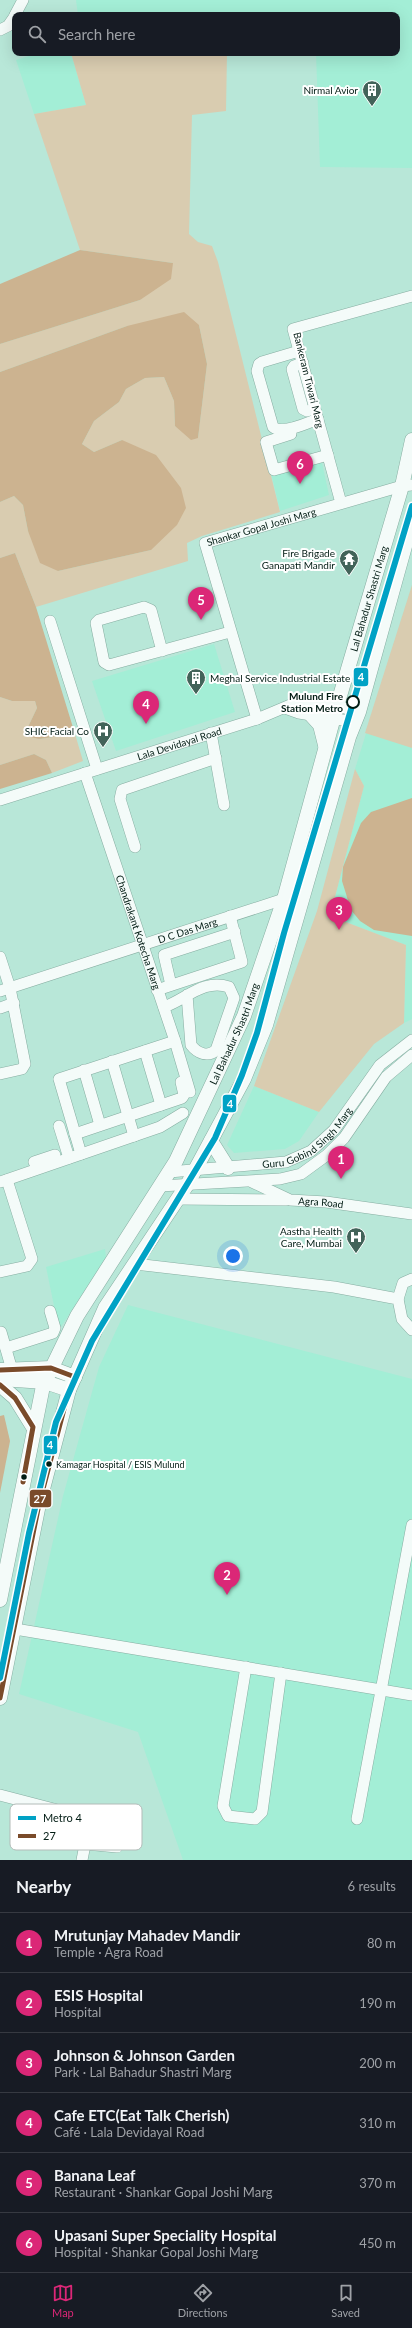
<!DOCTYPE html>
<meta charset="utf-8">
<style>
:root{--surface:#171b24;--page:#242831;--text:#f1f3f6;--muted:#9ea1a6;--line:#363941;--accent:#db2777}
body{margin:0;font-family:Lato,sans-serif;background:var(--page);color:var(--text)}
.you{position:absolute;left:233px;top:1256px;width:14px;height:14px;margin:-10px;border:3px solid #fff;border-radius:50%;background:#1a73e8;box-shadow:0 0 0 6px #1a73e833}
.badge{display:grid;place-items:center;width:26px;height:26px;border-radius:50%;background:var(--accent);color:#fff;font-size:13px;font-weight:700}
.pin{position:absolute;translate:-50% -33px;filter:drop-shadow(0 1px 2px #0008)}
.pin::after{content:'';position:absolute;top:21px;width:14px;height:12px;background:inherit;clip-path:polygon(0 0,100% 0,50% 100%)}
.list{margin:0;padding:0;list-style:none}
h2{display:flex;justify-content:space-between;align-items:center;height:52px;margin:0;padding:0 16px;font-size:17px}
h2 small{font-size:13px;font-weight:400;color:var(--muted)}
.list li{display:grid;grid-template-columns:26px 1fr auto;gap:12px;align-items:center;box-sizing:border-box;height:60px;padding:0 16px;border-top:1px solid var(--line)}
.list b{display:block;font-size:15px;white-space:nowrap}
.list p{margin:0;font-size:13px;white-space:nowrap;color:var(--muted)}
.list em{font-size:13px;font-style:normal;color:var(--muted)}
.icon{flex:none;width:22px;height:22px;fill:none;stroke:currentColor;stroke-width:2;stroke-linecap:round;stroke-linejoin:round}
.map{position:relative;flex:none;width:412px;height:1860px;overflow:hidden}
.search{position:absolute;background:var(--surface);box-shadow:0 4px 16px #0002;left:12px;right:12px;top:12px;height:44px;display:flex;align-items:center;gap:10px;box-sizing:border-box;padding:0 14px;border-radius:8px;color:var(--muted);font-size:15px}
.sheet{height:412px;background:var(--surface)}
nav{display:flex;justify-content:space-around;align-items:center;box-sizing:border-box;height:56px;border-top:1px solid var(--line);background:var(--surface);font-size:11px;color:var(--muted)}
nav a{display:grid;justify-items:center;gap:2px}
nav .on{color:var(--accent)}
.map>svg:first-child{display:block}
</style>
<div class="map">
<svg width="412" height="1860" viewBox="0 0 412 1860">
<rect width="100%" height="100%" fill="#b8e7d8"/>
<g fill="#a3eed6">
<path d="M76,0H412V168L320,167L316,53H397V15H78Z"/>
<path d="M60,53H71L86,105L34,114L16,60L29,56Z"/>
<path d="M322,463L329,495L280,511L271,473Z"/>
<path d="M412,585V1019L404,1023L406,945L330,916L364,786L355,769Z"/>
<path d="M214,644L235,712L116,751L92,681Z"/>
<path d="M254,1086L319,1112L299,1141L285,1149L234,1153L227,1145Z"/>
<path d="M105,1249L106,1257L59,1330L46,1267Z"/>
<path d="M128,1305L412,1379V1860H183L138,1732L19,1694L63,1496L99,1367Z"/>
</g>
<g fill="#d9ccb0">
<path d="M71,53H227L226,111L192,115L189,234L198,242L212,246L218,262L280,512L202,536L187,543L188,561L36,607L15,553L0,558V502L14,496L23,505L28,531L58,571L151,550L122,440L94,452L82,444L94,421L119,402L126,389L145,378L164,377L174,401L175,426L198,438L207,364L199,325L127,326L0,372V344L140,300L173,263L80,250L34,114L86,105Z"/>
<path d="M412,585V748L365,733Z"/>
<path d="M0,697L12,701H35L37,708L28,727L39,739L75,734L83,761L52,773L46,760L34,754L0,765Z"/>
<path d="M355,769L364,786L330,916L406,945L404,1023L374,1044L319,1112L254,1086L317,911Z"/>
</g>
<g fill="#ccb390">
<path d="M80,250L173,263L171,279L140,300L0,344V284Z"/>
<path d="M184,312L199,325L207,364L198,438L191,440L175,426L174,401L164,377L145,378L126,389L119,402L94,421L82,444L94,452L122,440L156,455L181,488L186,508L177,525L151,550L58,571L40,563L28,531L23,505L14,496L0,502V372L127,326Z"/>
<path d="M15,553L36,607L75,734L39,739L31,737L28,727L37,708L35,701H12L0,697V558Z"/>
<path d="M34,754L46,760L52,773L0,789V765Z"/>
<path d="M412,798V936L374,930L360,921L351,910L342,881L343,867L361,823L371,812Z"/>
<path d="M4,1415L10,1441L0,1493V1416Z"/>
</g>
<g fill="none" stroke-linecap="round" stroke-linejoin="round">
<g stroke="#86ada1" stroke-width="12">
<g id="minor">
<path d="M15,15L23,0"/>
<path d="M0,30L8,26L15,16"/>
<path d="M299,351L262,362L259,364L257,371L273,427C283,435 307,423 318,419"/>
<path d="M303,363L294,366L292,369L303,409L307,411L315,409"/>
<path d="M291,434L266,442L274,470L328,455"/>
<path d="M341,503L293,329L412,296"/>
<path d="M50,621L97,769"/>
<path d="M162,651L151,610L144,607L99,620L96,623L104,662L109,665L230,632"/>
<path d="M285,708L299,713L355,722"/>
<path id="s1" d="M257,719L205,543L402,486L412,485"/>
<path d="M211,733L224,805"/>
<path id="s2" d="M85,773L175,1041L190,1092"/>
<path id="s3" d="M0,800L257,719L302,700L337,706L359,712"/>
<path d="M135,847L120,799L122,790L216,758"/>
<path d="M0,957L10,988L25,1064L22,1069L0,1074"/>
<path d="M171,985L164,955L235,932"/>
<path d="M157,990L242,962L230,916"/>
<path id="s4" d="M0,991L284,899"/>
<path d="M164,1007C185,1000 204,978 229,987L234,998L216,1050C208,1058 197,1053 191,1045L187,995"/>
<path d="M0,1008L14,1003"/>
<path d="M145,1051L161,1105"/>
<path d="M112,1061L134,1136"/>
<path d="M84,1070L100,1125"/>
<path d="M59,1126L69,1158"/>
<path d="M75,1134L182,1098L184,1095L181,1082"/>
<path d="M81,1154L59,1079L175,1041"/>
<path d="M34,1162L55,1155"/>
<path id="s5" d="M169,1172L286,1162L311,1151L334,1130L380,1065L412,1040"/>
<path d="M0,1182L160,1127L183,1113"/>
<path id="s6" d="M252,1182L290,1200L326,1202L412,1214"/>
<path d="M160,1186L280,1179L301,1174L327,1155L344,1138L386,1077L412,1055"/>
<path d="M177,1199L286,1200"/>
<path d="M135,1264L334,1287L398,1299L402,1319L412,1330"/>
<path d="M0,1272L27,1266L32,1259L7,1180"/>
<path d="M398,1299L403,1283L412,1279"/>
<path d="M1,1332L12,1370"/>
<path d="M6,1348L53,1333L55,1328L50,1311"/>
<path d="M15,1629L412,1695"/>
<path d="M246,1667L223,1806L228,1816L255,1819L262,1812L281,1673"/>
<path d="M0,1795L119,1826L121,1829L117,1847L85,1844"/>
<path d="M357,1819L412,1525"/>
<path d="M82,1860L90,1819"/>
</g>
</g>
<g stroke="#86ada1" stroke-width="15">
<g id="major">
<path d="M311,715L320,725L325,745"/>
<path d="M211,1141L228,1168"/>
<path d="M0,1370L51,1368L75,1377"/>
<path d="M0,1379L45,1382L69,1390"/>
<path d="M0,1385L15,1398L33,1427"/>
<path id="s7" d="M0,1600L43,1386L77,1316L176,1161L244,1016L284,899L337,706L402,486L412,440"/>
<path d="M0,1698L39,1504L69,1390L105,1308L187,1185L244,1079L266,1025L349,737L359,712L412,521"/>
</g>
</g>
<use href="#minor" stroke="#f4fbf9" stroke-width="11"/>
<use href="#major" stroke="#f4fbf9" stroke-width="14"/>
<g stroke="#fff" stroke-width="8">
<g id="bus-1">
<path d="M0,1370L51,1368L75,1377L69,1390L39,1504L0,1698"/>
<path d="M0,1385L15,1398L33,1427L23,1482"/>
</g>
</g>
<use href="#bus-1" stroke="#7a4b2a" stroke-width="5"/>
<g stroke="#fff" stroke-width="9">
<path id="metro-1" d="M0,1678L29,1533L56,1422L92,1341L215,1138L242,1075L257,1033L284,933L412,506"/>
</g>
<use href="#metro-1" stroke="#00a2c5" stroke-width="6"/>
</g>
<defs>
<g id="building-pin" transform="scale(1)"><path d="M0 17L-7.5 6A9.5 9.5 0 1 1 7.5 6Z" fill="#426359" stroke="#fff"/><path d="M-4-6H4V6H1V3H-1V6H-4ZM-2.5-4.3h1.7v1.8h-1.7ZM.8-4.3h1.7v1.8H.8ZM-2.5-1h1.7V.8h-1.7ZM.8-1h1.7V.8H.8Z" fill="#fff"/></g>
<g id="temple-pin" transform="scale(1)"><path d="M0 17L-7.5 6A9.5 9.5 0 1 1 7.5 6Z" fill="#426359" stroke="#fff"/><path d="M0-6L5-2H3V0L6.5 2.5H4V6H1.5V3h-3V6H-4V2.5H-6.5L-3 0V-2H-5Z" fill="#fff"/></g>
<g id="hospital-pin" transform="scale(1)"><path d="M0 17L-7.5 6A9.5 9.5 0 1 1 7.5 6Z" fill="#426359" stroke="#fff"/><path d="M-5-5h3v3.5h4V-5h3V5h-3V1.5h-4V5h-3Z" fill="#fff"/></g>
</defs>
<g fill-rule="evenodd">
<use href="#building-pin" x="372" y="90"/>
<use href="#temple-pin" x="349" y="559"/>
<use href="#building-pin" x="196" y="678"/>
<use href="#hospital-pin" x="103" y="731"/>
<use href="#hospital-pin" x="356" y="1237"/>
</g>
<circle fill="#fff" stroke="#021c14" stroke-width="2" cx="353" cy="702" r="6"/>
<g fill="#021c14" stroke="#fff" stroke-width="1.5">
<circle cx="49" cy="1464" r="3.5"/>
<circle cx="24" cy="1477" r="3.5"/>
</g>
<g text-anchor="middle" stroke-width="4" stroke-linejoin="round" paint-order="stroke">
<g font-size="9" fill="#021c14" stroke="#fff" text-anchor="start">
<text x="56" y="1468">Kamagar Hospital / ESIS Mulund</text>
</g>
<g font-size="10" fill="#021c14" stroke="#fff" text-anchor="end">
<text x="358" y="94">Nirmal Avior</text>
<text x="335" y="557">Fire Brigade<tspan x="335" dy="12">Ganapati Mandir</tspan></text>
<text x="210" y="682" text-anchor="start">Meghal Service Industrial Estate</text>
<text x="89" y="735">SHIC Facial Co</text>
<text x="342" y="1235">Aastha Health<tspan x="342" dy="12">Care, Mumbai</tspan></text>
</g>
<g font-size="10" fill="#021c14" stroke="#fff">
<text transform="translate(309 380) rotate(76)" y="4">Bankeram Tiwari Marg</text>
<text dy="4" stroke="none"><textPath href="#s1" startOffset="242">Shankar Gopal Joshi Marg</textPath></text>
<text dy="4" stroke="none"><textPath href="#s7" startOffset="1076">Lal Bahadur Shastri Marg</textPath></text>
<text dy="4" stroke="none"><textPath href="#s3" startOffset="188">Lala Devidayal Road</textPath></text>
<text dy="4" stroke="none"><textPath href="#s4" startOffset="197">D C Das Marg</textPath></text>
<text dy="4" stroke="none"><textPath href="#s2" startOffset="168">Chandrakant Kotecha Marg</textPath></text>
<text dy="4" stroke="none"><textPath href="#s7" startOffset="620">Lal Bahadur Shastri Marg</textPath></text>
<text dy="4" stroke="none"><textPath href="#s5" startOffset="148">Guru Gobind Singh Marg</textPath></text>
<text dy="4" stroke="none"><textPath href="#s6" startOffset="73">Agra Road</textPath></text>
</g>
<g font-size="10" font-weight="bold" fill="#021c14" stroke="#fff" text-anchor="end">
<text x="343" y="700">Mulund Fire<tspan x="343" dy="12">Station Metro</tspan></text>
</g>
</g>
<rect x="10" y="1804" width="132" height="46" rx="6" fill="#fff" stroke="#b3bbb8" stroke-width="1"/>
<rect x="18" y="1816" width="18" height="4" fill="#00a2c5"/>
<rect x="18" y="1834" width="18" height="4" fill="#7a4b2a"/>
<g font-size="11" fill="#021c14">
<text x="43" y="1822">Metro 4</text>
<text x="43" y="1840">27</text>
</g>
<g stroke="#fff" stroke-width="1.5">
<rect x="353" y="667" width="16" height="20" rx="4" fill="#00a2c5"/>
<rect x="222" y="1094" width="15" height="19" rx="4" fill="#00a2c5"/>
<rect x="43" y="1435" width="15" height="20" rx="4" fill="#00a2c5"/>
<rect x="29" y="1489" width="23" height="19" rx="4" fill="#7a4b2a"/>
</g>
<g font-size="11" text-anchor="middle" font-weight="bold" fill="#fff">
<text x="361" y="681">4</text>
<text x="230" y="1108">4</text>
<text x="50" y="1449">4</text>
<text x="40" y="1503">27</text>
</g>
</svg>
<div class="you"></div>
<div class="pin badge" style="left:341px;top:1179px">1</div>
<div class="pin badge" style="left:227px;top:1595px">2</div>
<div class="pin badge" style="left:339px;top:930px">3</div>
<div class="pin badge" style="left:146px;top:724px">4</div>
<div class="pin badge" style="left:201px;top:620px">5</div>
<div class="pin badge" style="left:300px;top:484px">6</div>
<div class="search"><svg class="icon" aria-label="search" viewBox="0 0 24 24"><circle cx="10" cy="10" r="6"/><path d="M15 15l6 6"/></svg>Search here</div>
</div>
<section class="sheet">
<h2>Nearby<small>6 results</small></h2>
<ul class="list">
<li><span class="badge">1</span><div><b>Mrutunjay Mahadev Mandir</b><p>Temple · Agra Road</p></div><em>80 m</em></li>
<li><span class="badge">2</span><div><b>ESIS Hospital</b><p>Hospital</p></div><em>190 m</em></li>
<li><span class="badge">3</span><div><b>Johnson &amp; Johnson Garden</b><p>Park · Lal Bahadur Shastri Marg</p></div><em>200 m</em></li>
<li><span class="badge">4</span><div><b>Cafe ETC(Eat Talk Cherish)</b><p>Café · Lala Devidayal Road</p></div><em>310 m</em></li>
<li><span class="badge">5</span><div><b>Banana Leaf</b><p>Restaurant · Shankar Gopal Joshi Marg</p></div><em>370 m</em></li>
<li><span class="badge">6</span><div><b>Upasani Super Speciality Hospital</b><p>Hospital · Shankar Gopal Joshi Marg</p></div><em>450 m</em></li>
</ul>
</section>
<nav>
<a class="on"><svg class="icon" aria-label="map" viewBox="0 0 24 24"><path d="M3 6l6-2 6 2 6-2v14l-6 2-6-2-6 2zM9 4v14M15 6v14"/></svg>Map</a>
<a><svg class="icon" aria-label="directions" viewBox="0 0 24 24"><path d="M12 3l9 9-9 9-9-9zM9 14v-3h6M13 9l2 2-2 2"/></svg>Directions</a>
<a><svg class="icon" aria-label="saved" viewBox="0 0 24 24"><path d="M7 4h10v16l-5-4-5 4z"/></svg>Saved</a>
</nav>
